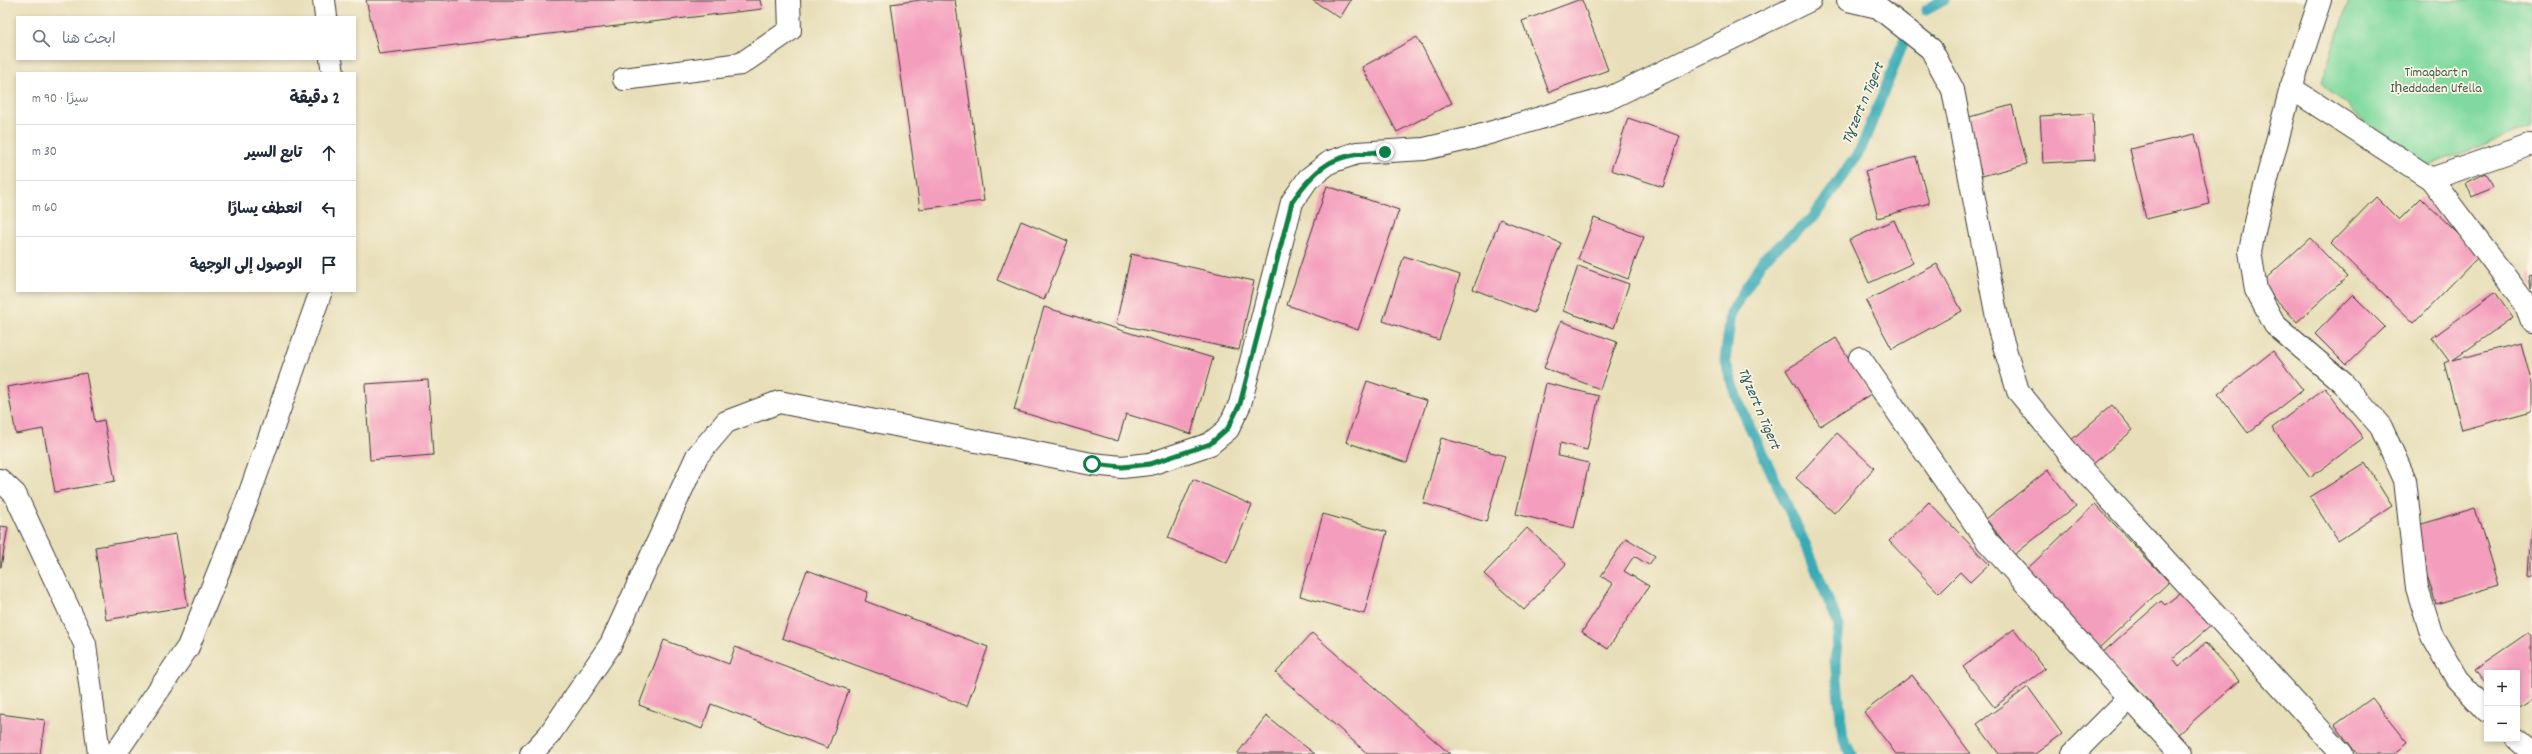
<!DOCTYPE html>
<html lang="ar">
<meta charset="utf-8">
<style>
:root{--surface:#fff;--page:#f6f6f7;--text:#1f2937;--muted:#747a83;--line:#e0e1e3}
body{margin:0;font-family:Dekko,"Playpen Sans Arabic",sans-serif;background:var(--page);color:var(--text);direction:rtl}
.controls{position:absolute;right:12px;bottom:12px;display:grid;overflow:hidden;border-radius:0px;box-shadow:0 2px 6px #0003}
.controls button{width:36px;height:36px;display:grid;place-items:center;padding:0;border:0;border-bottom:1px solid var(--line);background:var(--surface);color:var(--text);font:20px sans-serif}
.stop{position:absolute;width:12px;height:12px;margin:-9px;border:3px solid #0b8043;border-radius:50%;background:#fff}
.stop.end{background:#0b8043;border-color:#fff;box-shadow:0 1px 4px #0008}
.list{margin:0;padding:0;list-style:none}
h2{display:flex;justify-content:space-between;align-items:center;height:52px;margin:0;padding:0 16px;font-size:17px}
h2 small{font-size:13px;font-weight:400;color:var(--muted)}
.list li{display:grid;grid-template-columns:26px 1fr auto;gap:12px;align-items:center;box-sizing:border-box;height:56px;padding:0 16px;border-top:1px solid var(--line)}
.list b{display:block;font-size:15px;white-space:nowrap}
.list em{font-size:13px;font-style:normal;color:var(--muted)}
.icon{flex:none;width:22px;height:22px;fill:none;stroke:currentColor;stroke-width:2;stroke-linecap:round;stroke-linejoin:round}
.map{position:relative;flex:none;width:2532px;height:754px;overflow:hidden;direction:ltr}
.search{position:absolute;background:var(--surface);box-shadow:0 2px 6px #0003;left:16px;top:16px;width:340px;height:44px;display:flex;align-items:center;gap:10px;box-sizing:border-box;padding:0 14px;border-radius:0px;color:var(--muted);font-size:15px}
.panel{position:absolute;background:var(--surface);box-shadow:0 2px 6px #0003;left:16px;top:72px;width:340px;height:220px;border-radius:0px;direction:rtl}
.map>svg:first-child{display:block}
</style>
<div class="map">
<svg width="2532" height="754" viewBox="0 0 2532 754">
<rect width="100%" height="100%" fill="#fcf5e5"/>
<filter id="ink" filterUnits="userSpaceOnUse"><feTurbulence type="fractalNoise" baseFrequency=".025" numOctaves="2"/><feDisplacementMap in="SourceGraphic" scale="8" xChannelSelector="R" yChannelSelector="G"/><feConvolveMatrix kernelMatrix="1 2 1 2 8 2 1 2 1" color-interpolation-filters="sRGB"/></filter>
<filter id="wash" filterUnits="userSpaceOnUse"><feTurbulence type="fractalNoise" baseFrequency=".012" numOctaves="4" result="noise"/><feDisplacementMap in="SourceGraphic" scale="16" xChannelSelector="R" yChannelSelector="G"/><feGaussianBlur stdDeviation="0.9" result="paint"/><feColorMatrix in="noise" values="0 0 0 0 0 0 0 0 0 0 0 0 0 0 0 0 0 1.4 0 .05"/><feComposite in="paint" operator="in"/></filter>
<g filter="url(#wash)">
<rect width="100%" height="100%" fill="#e8dfba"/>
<path fill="#80da9f" stroke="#4e7b5e" d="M2349,0H2532V127L2419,169L2321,83Z"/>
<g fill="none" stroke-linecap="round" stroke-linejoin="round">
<g stroke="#39aab5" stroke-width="11">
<path d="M1926,10L1944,0"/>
<path d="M1851,754L1843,738L1835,661L1839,626L1808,550L1741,408L1725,361L1731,313L1764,258L1813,218L1861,149L1904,41"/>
</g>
</g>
<g id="blocks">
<g fill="#f49ebd">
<path d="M366,0H760L762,9L379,54Z"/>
<path d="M921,0H955L984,201L920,209L891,4Z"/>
<path d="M1312,0H1351L1340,18Z"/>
<path d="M1578,0H1582L1608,70L1549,92L1522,21Z"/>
<path d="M1417,37L1452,103L1397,132L1362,67Z"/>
<path d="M2012,105L2027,164L1982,176L1966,118Z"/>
<path d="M2093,113L2095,160L2043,163L2040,116Z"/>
<path d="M1628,118L1680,136L1663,187L1611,170Z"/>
<path d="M2195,134L2210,204L2146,219L2130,149Z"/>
<path d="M1916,157L1929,203L1878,218L1865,171Z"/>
<path d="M2486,173L2493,187L2472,197L2466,183Z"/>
<path d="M1327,186L1399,210L1358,330L1287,305Z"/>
<path d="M2376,197L2399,220L2421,198L2480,255L2414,323L2331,243Z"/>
<path d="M1594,218L1644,237L1628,279L1578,259Z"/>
<path d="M1500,219L1561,243L1534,313L1473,289Z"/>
<path d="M1894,220L1913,263L1869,283L1849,240Z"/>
<path d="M1021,221L1068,241L1044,300L997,280Z"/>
<path d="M2310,238L2347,277L2297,322L2261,283Z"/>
<path d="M1131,254L1254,281L1239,350L1116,324Z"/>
<path d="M1404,256L1460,275L1439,340L1383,321Z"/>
<path d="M1937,264L1962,311L1892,349L1866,301Z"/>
<path d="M1578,266L1629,284L1614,328L1563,311Z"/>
<path d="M2532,274V288L2531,289L2529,275Z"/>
<path d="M2495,292L2513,317L2453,360L2521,343L2532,384V411L2462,430L2444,363L2449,361L2432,338Z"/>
<path d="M2353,295L2385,327L2346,365L2315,334Z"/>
<path d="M1044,307L1213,358L1191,434L1126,414L1118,441L1014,410Z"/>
<path d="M1561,321L1617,342L1600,389L1544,368Z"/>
<path d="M1836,338L1871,394L1820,426L1786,370Z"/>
<path d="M2273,351L2303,390L2248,433L2218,394Z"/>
<path d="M86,373L95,422L104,420L115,481L55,492L43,429L16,434L7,387Z"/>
<path d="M428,380L433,455L370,460L365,384Z"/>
<path d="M1367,381L1427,401L1407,463L1346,442Z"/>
<path d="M1546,383L1599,396L1587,450L1560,443L1558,456L1589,463L1574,528L1516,514Z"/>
<path d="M2325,388L2363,438L2310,478L2272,428Z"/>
<path d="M2112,405L2133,430L2091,466L2070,441Z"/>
<path d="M1837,433L1874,468L1834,513L1796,478Z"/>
<path d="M1441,438L1505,456L1486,522L1423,503Z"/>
<path d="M2365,463L2392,506L2338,541L2310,497Z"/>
<path d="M2048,470L2076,506L2014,555L1986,519Z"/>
<path d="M1193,479L1252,505L1227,563L1168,538Z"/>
<path d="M1929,502L1989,564L1970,582L1960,572L1939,593L1889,541Z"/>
<path d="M2095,504L2169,582L2098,649L2024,572Z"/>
<path d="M2475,508L2498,585L2436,604L2412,527Z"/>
<path d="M1323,514L1387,532L1364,614L1300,596Z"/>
<path d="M0,526L8,527L1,567H0Z"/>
<path d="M2531,527H2532V576L2528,575Z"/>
<path d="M1527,528L1566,564L1524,610L1484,574Z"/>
<path d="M176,534L188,606L106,620L95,547Z"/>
<path d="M1626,538L1655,556L1649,565L1634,556L1624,571L1649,586L1608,649L1582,632L1613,584L1601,576Z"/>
<path d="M807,570L868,592L865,601L988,647L967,706L782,638Z"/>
<path d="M2183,591L2212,625L2173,658L2179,666L2205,643L2239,681L2178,734L2145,696L2142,698L2102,653L2161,601L2165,605Z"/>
<path d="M2014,629L2045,669L1994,707L1963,667Z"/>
<path d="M2529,632L2532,636V700L2517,710V673H2487V686L2475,669Z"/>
<path d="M1312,633L1450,754H1368L1276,673Z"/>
<path d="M664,640L729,664L735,647L849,690L828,748L711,704L702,729L639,705Z"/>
<path d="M1912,675L1971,754H1896L1864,712Z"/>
<path d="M2028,687L2062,734L2035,754H1999L1977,724Z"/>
<path d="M2372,698L2408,743L2394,754H2357L2335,725Z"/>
<path d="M0,714L45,720L40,754H0Z"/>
<path d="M1266,716L1315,754H1237Z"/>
</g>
</g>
</g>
<g filter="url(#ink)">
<use href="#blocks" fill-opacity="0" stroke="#3b3934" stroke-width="1"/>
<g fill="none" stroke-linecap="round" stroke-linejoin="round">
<g stroke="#3b3934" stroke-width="24">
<g id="minor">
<path d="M324,0L326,17"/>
<path d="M1848,0L1878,7L1931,49L1953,90L2000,333L2018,391L2076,462L2342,754"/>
<path d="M2320,0L2291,88L2258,213L2250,251L2256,290L2275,325L2343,383L2381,427L2405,480L2417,588L2432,636L2457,679L2487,711"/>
<path d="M331,59L333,73"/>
<path d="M624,79L741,64L790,30L789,0"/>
<path d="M2291,88L2431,179L2532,144"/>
<path d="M2431,179L2525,303L2532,321"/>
<path d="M1860,358L1987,541L2181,754"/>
<path d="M0,480L15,494L85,644L99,754"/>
<path d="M2517,739L2532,752"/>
<path d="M115,754L188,647L247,501L321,291"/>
<path d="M531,754L549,735L611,644L697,456L726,422L779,402L1092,464L1122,467L1150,464L1210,444L1228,429L1240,404L1292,202L1308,179L1330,162L1357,153L1424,149L1472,138L1612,97L1810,0"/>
<path d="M2073,754L2128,699"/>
</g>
</g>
<use href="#minor" stroke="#fff" stroke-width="22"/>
</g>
</g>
<g fill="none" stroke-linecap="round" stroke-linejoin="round" filter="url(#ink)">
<path stroke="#0b8043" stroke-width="5" d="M1092,464L1122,467L1150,464L1210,444L1228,428L1240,404L1292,202C1319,162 1337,153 1385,152"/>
</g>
<g text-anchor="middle" stroke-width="3.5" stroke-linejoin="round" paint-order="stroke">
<g font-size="14" fill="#3f5e4a" stroke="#fcf5e5">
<text x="2436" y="76">Timaqbart n<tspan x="2436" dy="16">Iḥeddaden Ufella</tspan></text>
</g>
<g font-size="15" font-style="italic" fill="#295c61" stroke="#fcf5e5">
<text transform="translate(1862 103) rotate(-67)" y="5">Tiɣzert n Tigert</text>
<text transform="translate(1760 408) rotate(67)" y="5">Tiɣzert n Tigert</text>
</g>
</g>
</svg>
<div class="controls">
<button>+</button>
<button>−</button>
</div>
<div class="stop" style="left:1092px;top:464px"></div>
<div class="stop end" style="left:1385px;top:152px"></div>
<div class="search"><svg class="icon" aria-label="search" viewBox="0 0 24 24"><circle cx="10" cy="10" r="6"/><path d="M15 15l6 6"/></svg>ابحث هنا</div>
<section class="panel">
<h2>2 دقيقة<small>سيرًا · 90 m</small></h2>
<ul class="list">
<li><svg class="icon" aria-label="ahead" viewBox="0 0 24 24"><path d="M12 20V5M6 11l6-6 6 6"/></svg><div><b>تابع السير</b></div><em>30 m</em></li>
<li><svg class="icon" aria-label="left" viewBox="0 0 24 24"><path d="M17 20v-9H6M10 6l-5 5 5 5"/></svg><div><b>انعطف يسارًا</b></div><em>60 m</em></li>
<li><svg class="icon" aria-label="arrive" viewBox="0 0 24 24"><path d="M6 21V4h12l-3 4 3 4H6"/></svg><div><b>الوصول إلى الوجهة</b></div></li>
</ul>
</section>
</div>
